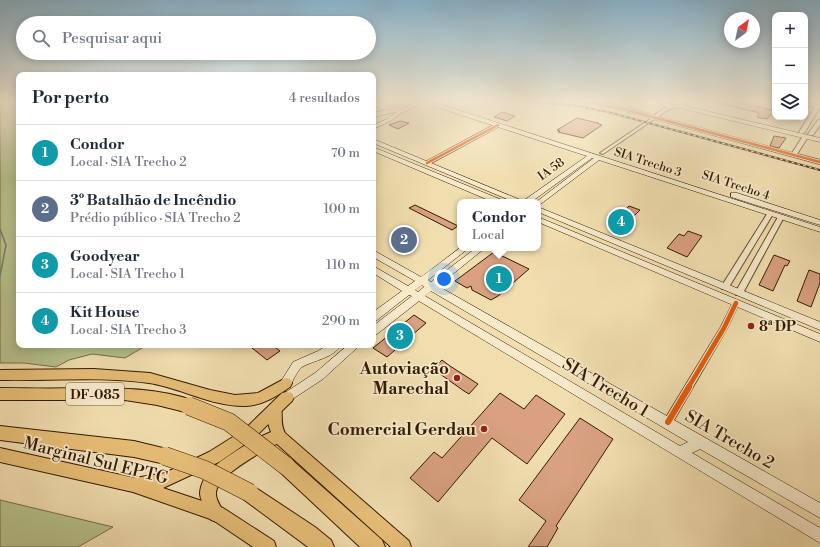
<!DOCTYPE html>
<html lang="pt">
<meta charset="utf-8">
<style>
:root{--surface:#fff;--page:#f2f2f3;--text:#1f2937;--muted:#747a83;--line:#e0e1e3;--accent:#1a73e8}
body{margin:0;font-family:"Libre Bodoni",serif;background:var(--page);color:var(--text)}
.controls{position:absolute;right:12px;top:12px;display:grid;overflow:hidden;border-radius:8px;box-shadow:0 2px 10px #0003}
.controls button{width:36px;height:36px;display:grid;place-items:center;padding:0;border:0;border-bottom:1px solid var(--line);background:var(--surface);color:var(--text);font:20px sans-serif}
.compass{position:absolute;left:724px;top:12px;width:36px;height:36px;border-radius:50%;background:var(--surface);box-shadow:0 2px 10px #0003;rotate:33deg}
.you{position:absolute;left:444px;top:279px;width:14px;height:14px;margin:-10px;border:3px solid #fff;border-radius:50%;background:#1a73e8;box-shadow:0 0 0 6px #1a73e833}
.badge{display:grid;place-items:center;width:26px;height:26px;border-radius:50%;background:var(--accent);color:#fff;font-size:13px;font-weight:700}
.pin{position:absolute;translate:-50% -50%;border:2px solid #fff;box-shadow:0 1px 4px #0006}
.popup{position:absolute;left:457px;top:199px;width:84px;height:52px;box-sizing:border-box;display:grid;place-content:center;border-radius:8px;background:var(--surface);filter:drop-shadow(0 1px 3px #0005);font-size:13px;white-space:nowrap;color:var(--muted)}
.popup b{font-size:15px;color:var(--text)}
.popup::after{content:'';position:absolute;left:50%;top:100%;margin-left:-8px;border:8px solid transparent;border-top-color:var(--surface)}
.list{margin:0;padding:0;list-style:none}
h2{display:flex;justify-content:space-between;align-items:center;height:52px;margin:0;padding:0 16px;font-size:17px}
h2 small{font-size:13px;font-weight:400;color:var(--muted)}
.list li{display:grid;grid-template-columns:26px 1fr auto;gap:12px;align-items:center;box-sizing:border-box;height:56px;padding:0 16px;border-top:1px solid var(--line)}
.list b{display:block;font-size:15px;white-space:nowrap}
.list p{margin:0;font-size:13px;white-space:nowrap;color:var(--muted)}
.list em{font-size:13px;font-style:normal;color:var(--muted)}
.icon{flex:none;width:22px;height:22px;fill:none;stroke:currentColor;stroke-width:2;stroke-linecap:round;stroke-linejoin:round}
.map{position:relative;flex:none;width:820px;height:547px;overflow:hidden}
.search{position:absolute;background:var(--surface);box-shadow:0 2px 10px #0003;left:16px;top:16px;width:360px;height:44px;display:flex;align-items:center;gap:10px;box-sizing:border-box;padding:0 14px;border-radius:22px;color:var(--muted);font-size:15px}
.panel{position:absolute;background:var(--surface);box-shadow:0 2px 10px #0003;left:16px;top:72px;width:360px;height:276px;border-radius:8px}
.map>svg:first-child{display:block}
</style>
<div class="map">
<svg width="820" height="547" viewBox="0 0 820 547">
<rect width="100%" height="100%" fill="#f1deaf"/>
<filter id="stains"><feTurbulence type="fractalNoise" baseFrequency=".005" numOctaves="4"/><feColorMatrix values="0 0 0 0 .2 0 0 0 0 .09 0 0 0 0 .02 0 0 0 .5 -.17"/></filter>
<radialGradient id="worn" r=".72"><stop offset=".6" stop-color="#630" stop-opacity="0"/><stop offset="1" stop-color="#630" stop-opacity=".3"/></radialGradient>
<g fill="#b7c28d" stroke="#766e46">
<path d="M0,101H19V345H147L125,358L92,354L69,360L56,367L24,363H0Z"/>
<path d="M0,500L113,527L78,547H0Z"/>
</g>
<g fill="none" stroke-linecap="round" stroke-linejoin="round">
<path stroke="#737b6b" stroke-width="1.5" d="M0,229L6,245L0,276"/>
</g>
<g fill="#d9a181" stroke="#351a00">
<path d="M716,101H760L756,106L774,111L767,119L757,117L759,114L756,112L716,103Z"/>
<path d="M502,112L515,116L507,121L494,117Z"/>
<path d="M577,118L598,123H597L602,125L583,138L558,132L560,131L557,130Z"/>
<path d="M400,121L409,123L398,129L389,125Z"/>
<path d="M774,136L786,138L779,148L770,146Z"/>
<path d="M415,205L446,220L458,226L452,230L409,208Z"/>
<path d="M629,206L640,210L620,230L610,226Z"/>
<path d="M688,231L702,236L687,257L667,248L679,234L684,236Z"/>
<path d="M494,252L529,269L498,296L491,300L472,290L471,286L467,288L455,281Z"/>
<path d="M774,255L790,261L787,266L785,265L773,291L759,285Z"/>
<path d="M809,270L820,274V283L811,307L797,301Z"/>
<path d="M414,315L426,323L387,357L373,348Z"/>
<path d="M256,345H272L280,351L267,360L252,348Z"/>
<path d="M442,360L450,366L478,384L469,394L464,391L433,369Z"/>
<path d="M500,393L524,409L536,395L565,414L527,464L492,438L438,502L410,478L434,452L442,458Z"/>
<path d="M580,418L613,439L556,526L558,528L547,547H528L546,521L519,500Z"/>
</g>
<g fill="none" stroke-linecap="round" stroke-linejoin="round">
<g stroke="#644b2c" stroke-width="2">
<g id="minor">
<path d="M653,117L656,118L603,154L600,153Z"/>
<path d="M734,301H738L739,303L727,328L671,425L668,426L665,425L664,422L665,419L721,327Z"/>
</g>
</g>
<g stroke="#644b2c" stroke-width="2">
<g id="tertiary">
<path d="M580,101C605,101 630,109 654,116C660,111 665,106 674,106V108L667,110L658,117L792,153L803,136H807L808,137L797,154L820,160V164L622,110Z"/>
<path d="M805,103L820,105V107L805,132L802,134L799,132L815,107L805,105Z"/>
<path d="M818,120H820V125L813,135H809L808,134Z"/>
<path d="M496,124L501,125L429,164L424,163Z"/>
<path d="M770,212L773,214L729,287L728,289H722L721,287L767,214Z"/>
<path d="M781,215L784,217L743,293L742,295H736L735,293L778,217Z"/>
</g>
</g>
<g stroke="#351a00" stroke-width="1">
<g id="secondary">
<path d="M419,101H430L820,227V232L599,160L538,206V202H536L594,158H592L531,202H514L373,143V139L523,201L587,156L424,103L401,113L391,121L373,129V125L387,119L396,112L373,117V113L396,108L399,110Z"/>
<path d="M658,101C666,101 672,106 681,105L682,102H686L685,106L820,138V142L680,108L666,107Z"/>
<path d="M373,147L502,200L503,202H493L373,151Z"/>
<path d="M731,193H737L820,220V225L731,197Z"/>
<path d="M538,207L820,322V330L538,212Z"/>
<path d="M538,217L820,334V342L538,222Z"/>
<path d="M460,248H469L428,280L431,282L476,248H485L438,286L820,503V518L700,449L692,453L820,528V543L419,301L377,334L373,335V326L412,296L409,295L377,320L373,321V312L402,291L373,273V266L408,286L415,281L373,257V250L421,277ZM422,285L424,287L418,292L415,290ZM431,291L688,442L680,446L425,296Z"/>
<path d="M328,345H341C334,358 314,360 302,367C297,371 293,381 290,386L286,388L282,386L280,383L293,362L318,351Z"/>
<path d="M348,345H360L323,379L291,400L287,402L283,400L281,397L283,394L315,373Z"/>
</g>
</g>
<g stroke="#351a00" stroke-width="2">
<g id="primary">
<path d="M94,369L150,373L210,390L235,395L258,393L286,378L290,379L292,383L290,387C277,396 263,405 246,406C212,407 182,388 149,383C100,376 49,381 0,380V370Z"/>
<path d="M287,392L292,393L294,397L292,401L254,438L219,462L163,488L223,508L274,541L276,547H253L213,520L133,492L0,462V448L135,478L165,473L209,452L244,430L282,393Z"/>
</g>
</g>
<g stroke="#351a00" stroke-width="2">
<path id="trunk" d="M275,403L280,405C284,414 279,421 285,433L409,541L411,547H391L277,444L269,447C256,456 215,477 216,494C216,501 222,508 225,514L223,520L217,522L211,520C207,512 201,503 200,494C200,485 206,474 212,469C221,459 258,437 271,432C267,423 266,414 270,405Z"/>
</g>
<g stroke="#351a00" stroke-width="2">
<g id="motorway">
<path d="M0,388C25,388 49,389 74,388C115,388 155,387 195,401L197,406L195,411L189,413L157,405L125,400H0Z"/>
<path d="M0,426L134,441L171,450L174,456L171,462L165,464L134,457L0,440Z"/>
<path d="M286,458L292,460L382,540L385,547H360L280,472L277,466L280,460Z"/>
<path d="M250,484L315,527L331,540L334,547H308L243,499L241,493L243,487Z"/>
</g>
</g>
<use href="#minor" fill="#f6eacb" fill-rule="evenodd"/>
<use href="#tertiary" fill="#f6eacb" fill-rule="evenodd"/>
<use href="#secondary" fill="#f6eacb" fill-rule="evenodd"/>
<use href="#primary" fill="#e8bf78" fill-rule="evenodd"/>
<use href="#trunk" fill="#e8bf78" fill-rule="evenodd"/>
<use href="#motorway" fill="#e8bf78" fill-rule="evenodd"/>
<g stroke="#351a00" stroke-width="2">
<path id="rail" d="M523,101L573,105L612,113L820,170"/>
</g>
<use href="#rail" stroke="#f6eacb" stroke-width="1" stroke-dasharray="3" stroke-linecap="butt"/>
<g stroke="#351a00" stroke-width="19" stroke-linecap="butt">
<g id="motorway-bridge">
<path d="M189,406L229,422L286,466"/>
<path d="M165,456L205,470L250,493"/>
</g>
</g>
<use href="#motorway-bridge" stroke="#e8bf78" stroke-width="18"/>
<g stroke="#f6eacb" stroke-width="4">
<g id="cycleway-far2">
<path d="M582,101L623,109L820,162"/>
<path d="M427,163L498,125"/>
</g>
</g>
<g stroke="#f6eacb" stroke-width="7">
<path id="cycleway-far1" d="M688,388L724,328L736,303"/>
</g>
<g stroke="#f6eacb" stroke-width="8">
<path id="cycleway" d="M668,422L689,387"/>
</g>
<use href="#cycleway-far2" stroke="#e8590c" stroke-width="2.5"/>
<use href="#cycleway-far1" stroke="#e8590c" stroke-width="4.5"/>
<use href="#cycleway" stroke="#e8590c" stroke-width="6"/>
</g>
<linearGradient id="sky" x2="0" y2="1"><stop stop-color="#89b7d2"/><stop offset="0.57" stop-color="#f9f0db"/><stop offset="1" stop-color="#f9f0db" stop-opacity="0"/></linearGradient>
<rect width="820" height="178" fill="url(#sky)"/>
<g fill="#8f2418" stroke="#f6eacb" stroke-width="1.5">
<circle cx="751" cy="326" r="4"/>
<circle cx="457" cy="378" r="4"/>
<circle cx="484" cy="429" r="4"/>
</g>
<g text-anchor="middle" stroke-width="3.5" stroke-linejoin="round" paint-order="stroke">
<g font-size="12" fill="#351a00" stroke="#f6eacb">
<text transform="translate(648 162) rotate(18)" y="4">SIA Trecho 3</text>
<text transform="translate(551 169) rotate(-36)" y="4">IA 58</text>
<text transform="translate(736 185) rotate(18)" y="4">SIA Trecho 4</text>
</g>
<rect fill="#f6eacb" stroke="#6f583d" stroke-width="1" x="66" y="383" width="58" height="22" rx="3"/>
<g font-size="13" font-weight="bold" fill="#351a00">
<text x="95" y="399">DF-085</text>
</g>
<g font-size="14" font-weight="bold" fill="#351a00" stroke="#f6eacb" text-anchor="start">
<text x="759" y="331">8ª DP</text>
</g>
<g font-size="17" font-weight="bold" fill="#351a00" stroke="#f6eacb" text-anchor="end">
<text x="449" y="374">Autoviação<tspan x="449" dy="20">Marechal</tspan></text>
<text x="476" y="435">Comercial Gerdau</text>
</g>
<g font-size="17" fill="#351a00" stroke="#f6eacb">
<text transform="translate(606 387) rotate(31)" y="6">SIA Trecho 1</text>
<text transform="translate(730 439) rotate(30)" y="6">SIA Trecho 2</text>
<text transform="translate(96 460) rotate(14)" y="6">Marginal Sul EPTG</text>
</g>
</g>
<rect width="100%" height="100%" filter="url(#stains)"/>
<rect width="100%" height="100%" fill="url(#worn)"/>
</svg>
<div class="controls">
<button>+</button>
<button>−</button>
<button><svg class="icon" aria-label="layers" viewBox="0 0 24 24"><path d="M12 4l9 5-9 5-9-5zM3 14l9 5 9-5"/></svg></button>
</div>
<svg class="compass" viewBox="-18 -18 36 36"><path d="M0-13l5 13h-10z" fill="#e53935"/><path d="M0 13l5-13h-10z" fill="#747a83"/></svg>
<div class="you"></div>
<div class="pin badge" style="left:499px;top:279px;background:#0f9aa8">1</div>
<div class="popup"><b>Condor</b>Local</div>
<div class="pin badge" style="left:404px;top:240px;background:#5c6f8a">2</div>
<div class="pin badge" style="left:400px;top:336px;background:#0f9aa8">3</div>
<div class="pin badge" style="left:621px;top:222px;background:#0f9aa8">4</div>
<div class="search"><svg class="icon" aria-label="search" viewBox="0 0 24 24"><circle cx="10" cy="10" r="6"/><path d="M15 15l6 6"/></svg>Pesquisar aqui</div>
<section class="panel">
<h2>Por perto<small>4 resultados</small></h2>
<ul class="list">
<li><span class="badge" style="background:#0f9aa8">1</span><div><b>Condor</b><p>Local · SIA Trecho 2</p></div><em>70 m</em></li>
<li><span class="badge" style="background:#5c6f8a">2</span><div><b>3º Batalhão de Incêndio</b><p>Prédio público · SIA Trecho 2</p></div><em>100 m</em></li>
<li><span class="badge" style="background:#0f9aa8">3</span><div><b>Goodyear</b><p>Local · SIA Trecho 1</p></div><em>110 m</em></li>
<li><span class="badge" style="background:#0f9aa8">4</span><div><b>Kit House</b><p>Local · SIA Trecho 3</p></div><em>290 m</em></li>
</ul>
</section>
</div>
